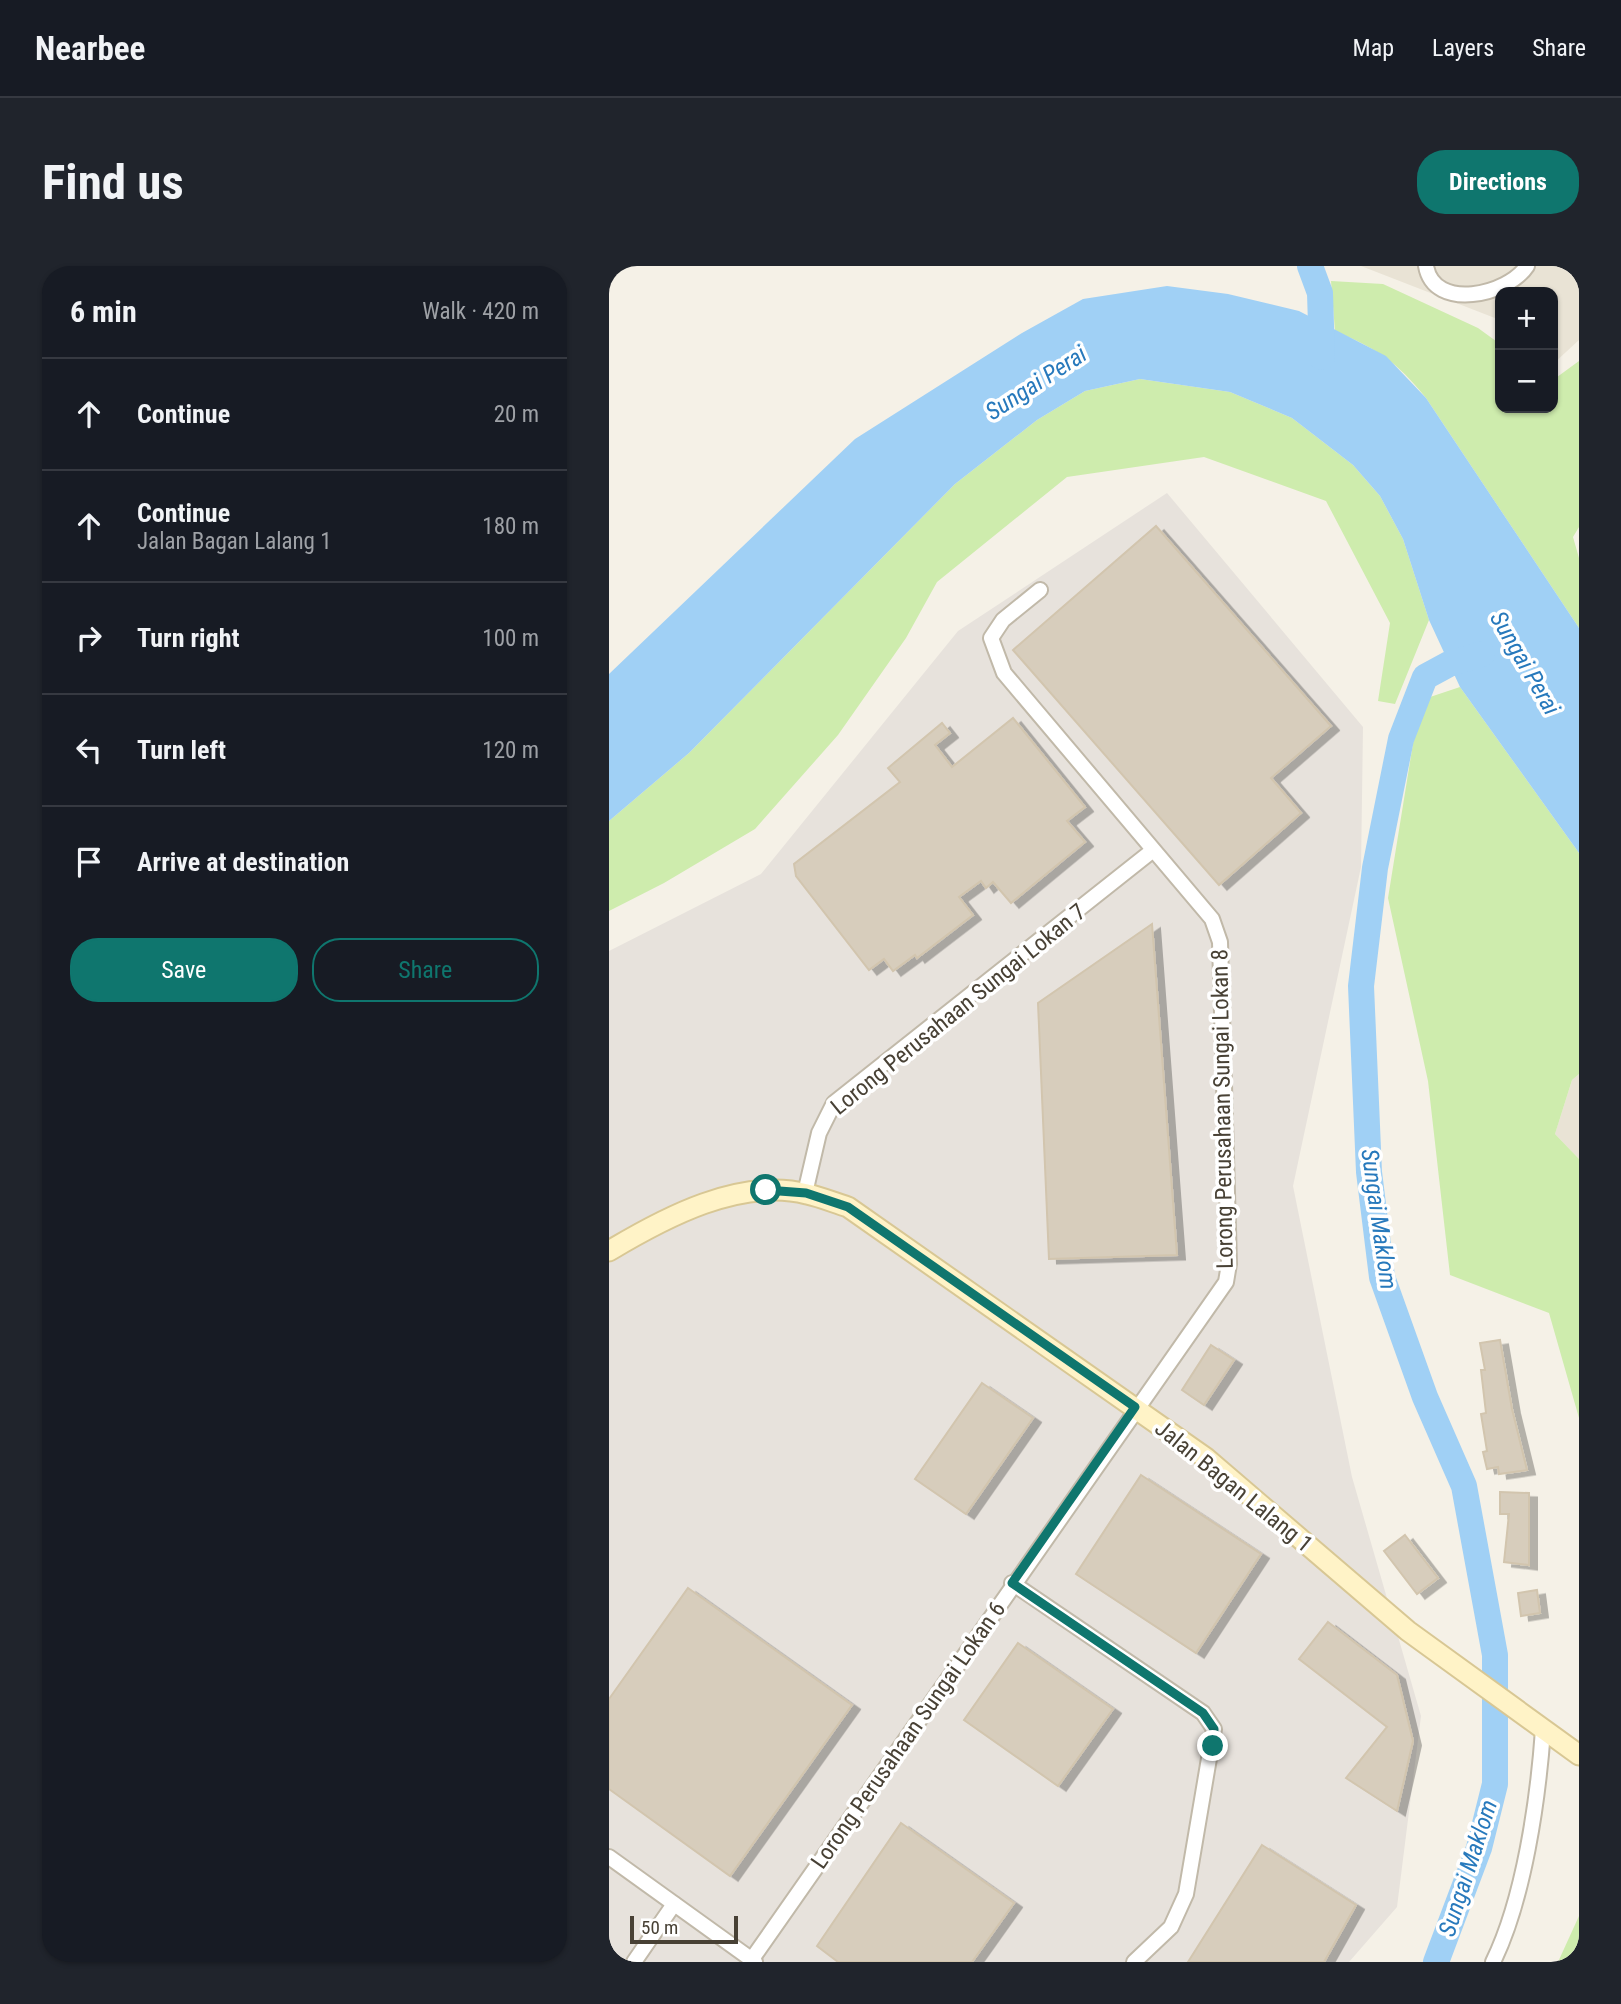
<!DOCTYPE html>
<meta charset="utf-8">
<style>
:root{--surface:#171b24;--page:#20242c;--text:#f1f3f6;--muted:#9ea1a6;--line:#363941;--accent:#0f766e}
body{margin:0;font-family:"Roboto Condensed",sans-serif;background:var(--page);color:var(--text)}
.controls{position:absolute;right:21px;top:21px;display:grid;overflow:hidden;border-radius:14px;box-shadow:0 2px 5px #0004}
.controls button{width:63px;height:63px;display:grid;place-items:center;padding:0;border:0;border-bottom:2px solid var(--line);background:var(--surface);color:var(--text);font:35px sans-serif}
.scale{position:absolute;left:21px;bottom:18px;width:108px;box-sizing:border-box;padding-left:7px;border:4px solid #484135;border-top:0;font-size:19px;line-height:24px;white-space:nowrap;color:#484135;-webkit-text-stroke:5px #fff;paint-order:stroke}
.stop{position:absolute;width:21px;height:21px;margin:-16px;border:5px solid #0f766e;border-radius:50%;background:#fff}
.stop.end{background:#0f766e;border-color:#fff;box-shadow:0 2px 7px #0008}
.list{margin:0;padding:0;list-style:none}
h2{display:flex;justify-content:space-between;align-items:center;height:91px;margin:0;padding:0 28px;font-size:30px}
h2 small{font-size:23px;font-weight:400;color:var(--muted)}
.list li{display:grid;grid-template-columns:46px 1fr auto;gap:21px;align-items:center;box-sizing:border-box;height:112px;padding:0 28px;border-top:2px solid var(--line)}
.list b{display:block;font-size:26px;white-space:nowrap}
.list p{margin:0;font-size:23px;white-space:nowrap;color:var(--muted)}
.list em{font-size:23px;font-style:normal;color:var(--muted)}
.actions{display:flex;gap:14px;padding:21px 28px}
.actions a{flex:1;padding:16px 0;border:2px solid var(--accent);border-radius:28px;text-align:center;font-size:24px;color:var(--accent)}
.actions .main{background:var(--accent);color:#fff}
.icon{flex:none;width:38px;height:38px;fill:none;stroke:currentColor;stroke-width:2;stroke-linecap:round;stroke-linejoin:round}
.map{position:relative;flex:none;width:970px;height:1696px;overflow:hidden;border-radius:28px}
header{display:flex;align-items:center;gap:42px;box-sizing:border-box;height:98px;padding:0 35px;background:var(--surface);border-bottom:2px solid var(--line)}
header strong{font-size:33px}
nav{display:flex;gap:38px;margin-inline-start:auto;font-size:24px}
.intro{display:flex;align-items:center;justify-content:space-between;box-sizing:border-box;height:168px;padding:0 42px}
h1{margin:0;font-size:49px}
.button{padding:18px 32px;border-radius:28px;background:var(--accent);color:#fff;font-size:24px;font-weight:700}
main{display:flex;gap:42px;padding:0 42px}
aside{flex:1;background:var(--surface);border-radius:28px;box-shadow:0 2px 5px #0004}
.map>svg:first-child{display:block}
</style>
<header>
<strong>Nearbee</strong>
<nav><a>Map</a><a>Layers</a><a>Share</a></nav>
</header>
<div class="intro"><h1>Find us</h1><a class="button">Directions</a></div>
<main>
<aside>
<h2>6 min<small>Walk · 420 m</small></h2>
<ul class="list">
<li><svg class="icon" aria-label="ahead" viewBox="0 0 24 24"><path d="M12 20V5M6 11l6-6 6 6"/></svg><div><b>Continue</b></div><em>20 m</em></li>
<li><svg class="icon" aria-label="ahead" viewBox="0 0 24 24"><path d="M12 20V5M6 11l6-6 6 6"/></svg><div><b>Continue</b><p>Jalan Bagan Lalang 1</p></div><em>180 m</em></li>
<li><svg class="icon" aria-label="right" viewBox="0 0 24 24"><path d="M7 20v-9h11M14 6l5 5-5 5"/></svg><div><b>Turn right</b></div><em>100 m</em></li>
<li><svg class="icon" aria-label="left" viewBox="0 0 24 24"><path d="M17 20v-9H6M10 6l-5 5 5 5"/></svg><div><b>Turn left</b></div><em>120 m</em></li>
<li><svg class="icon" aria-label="arrive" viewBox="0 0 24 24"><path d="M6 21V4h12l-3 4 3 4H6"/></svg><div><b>Arrive at destination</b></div></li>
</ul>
<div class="actions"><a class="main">Save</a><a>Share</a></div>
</aside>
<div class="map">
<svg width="970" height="1696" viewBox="0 0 970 1696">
<defs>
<filter id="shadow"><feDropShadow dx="8" dy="4.5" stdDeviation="0" flood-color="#0004"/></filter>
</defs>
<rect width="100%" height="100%" fill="#f5f1e7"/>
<g fill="#e9e3d5">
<path d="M752,0H970V74L944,98V26H891V54Z"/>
<path d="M970,808V893L946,868L963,814Z"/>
</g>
<path fill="#e7e2dc" d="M558,227L754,461L752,601L684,920L743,1211L812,1450L788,1641L740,1696H0V685L152,608L349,365Z"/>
<g fill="#ceecad">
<path d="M722,15L774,18L869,62L891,78V142H944V114L970,95V261L964,271L970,292V362L817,132C787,95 770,84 726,65Z"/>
<path d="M531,113L621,126L683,152L744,199L771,230L794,273L820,354L786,438L769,435L781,357L717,235L595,191L458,211L328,316L297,372L229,469L146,563L55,617L0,645V555L80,487L346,218L428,154L476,125Z"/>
<path d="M851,421L970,587V808L963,814L946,868L970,893V1152L940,1047L841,1009L819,815L779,632L806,465L821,431Z"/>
<path d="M970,1650V1696H949Z"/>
</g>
<path fill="#a0d0f5" d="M558,20L619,28L690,45L777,90L817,132L970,362V587L851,421L820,354L794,273L771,230L744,199L683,152L621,126L531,113L476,125L428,154L346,218L80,487L0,555V408L246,173L413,67L474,33Z"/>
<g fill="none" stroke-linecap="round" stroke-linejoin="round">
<g stroke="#a0d0f5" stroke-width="26">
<path d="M701,0L711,27L713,91"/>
<path d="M827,1696L870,1582L886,1518V1389L855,1220L816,1131L773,1011L760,906L752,720L766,602L792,473L816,411L840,398L873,388"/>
</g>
</g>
<g fill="#d7cdbc" stroke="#d2c5ae" stroke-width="2" filter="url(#shadow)">
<path d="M547,260L722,460L662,512L692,547L610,619L404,384Z"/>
<path d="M404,452L476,541L458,555L476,576L402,637L384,616L377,622L372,615L350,631L364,649L308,692L306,689L284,705L275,693L260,704L187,610L185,598L291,516L279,502L333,457L341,467L326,479L343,501Z"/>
<path d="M543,658L568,989L440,993L429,737Z"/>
<path d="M891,1074L903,1143L918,1204L890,1208L889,1201L878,1203L874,1186L878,1185L872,1148L877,1147L872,1104H876L871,1077Z"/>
<path d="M602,1079L625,1094L595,1139L573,1124Z"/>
<path d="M373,1117L424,1152L357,1248L306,1213Z"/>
<path d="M532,1209L652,1288L587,1387L467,1308Z"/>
<path d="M891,1226L920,1227V1299L895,1296L900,1248H891Z"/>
<path d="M796,1269L829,1312L808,1328L775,1285Z"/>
<path d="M79,1322L243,1439L121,1610L0,1523V1433Z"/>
<path d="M928,1324L931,1347L912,1350L909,1327Z"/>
<path d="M719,1356L788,1409L804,1475L788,1545L737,1512L778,1461L690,1393Z"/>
<path d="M409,1377L504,1443L449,1520L355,1454Z"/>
<path d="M292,1557L405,1637L363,1696H229L208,1680Z"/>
<path d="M653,1579L747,1639L715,1696H579Z"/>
</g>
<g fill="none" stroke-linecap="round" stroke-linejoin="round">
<g stroke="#c1b9a9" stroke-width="18">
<g id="minor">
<path d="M817,0C825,46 899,29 918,0"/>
<path d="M196,927L210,867L225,837L543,585"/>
<path d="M403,1317L594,1447L605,1463L577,1628L562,1661L525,1696"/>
<path d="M0,1591L146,1696"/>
<path d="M143,1693L617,1016L620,998L611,676L603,653L395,407L382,372L394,354L431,324"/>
<path d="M25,1696L65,1638"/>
<path d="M884,1696C915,1633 929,1534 934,1464"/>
</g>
</g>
<g stroke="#d8c794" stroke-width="23">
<path id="secondary" d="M0,985C55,952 131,911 198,928C212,931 226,937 239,941L597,1192L799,1365L970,1489"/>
</g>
<use href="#minor" stroke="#fff" stroke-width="14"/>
<use href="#secondary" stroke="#fff3c7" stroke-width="19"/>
</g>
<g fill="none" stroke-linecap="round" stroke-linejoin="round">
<path stroke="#0f766e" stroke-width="9" d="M157,924L197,927L239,941L526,1141L403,1317L594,1447L605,1463L604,1480"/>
</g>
<g text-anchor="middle" stroke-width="7" stroke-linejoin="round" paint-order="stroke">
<g font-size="23" fill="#484135" stroke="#fff">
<text transform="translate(349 743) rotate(-39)" y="8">Lorong Perusahaan Sungai Lokan 7</text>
<text transform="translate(613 843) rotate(-91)" y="8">Lorong Perusahaan Sungai Lokan 8</text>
<text transform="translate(625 1220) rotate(39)" y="8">Jalan Bagan Lalang 1</text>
<text transform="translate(299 1469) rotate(-55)" y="8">Lorong Perusahaan Sungai Lokan 6</text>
</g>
<g font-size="24" font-style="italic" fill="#2779bc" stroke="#fff">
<text transform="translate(427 117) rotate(-33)" y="8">Sungai Perai</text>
<text transform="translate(916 397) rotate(60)" y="8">Sungai Perai</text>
<text transform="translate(770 953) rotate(82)" y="8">Sungai Maklom</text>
<text transform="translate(859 1602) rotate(-72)" y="8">Sungai Maklom</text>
</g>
</g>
</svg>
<div class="controls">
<button>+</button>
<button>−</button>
</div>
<div class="scale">50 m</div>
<div class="stop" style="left:157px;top:924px"></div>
<div class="stop end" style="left:604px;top:1480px"></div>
</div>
</main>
